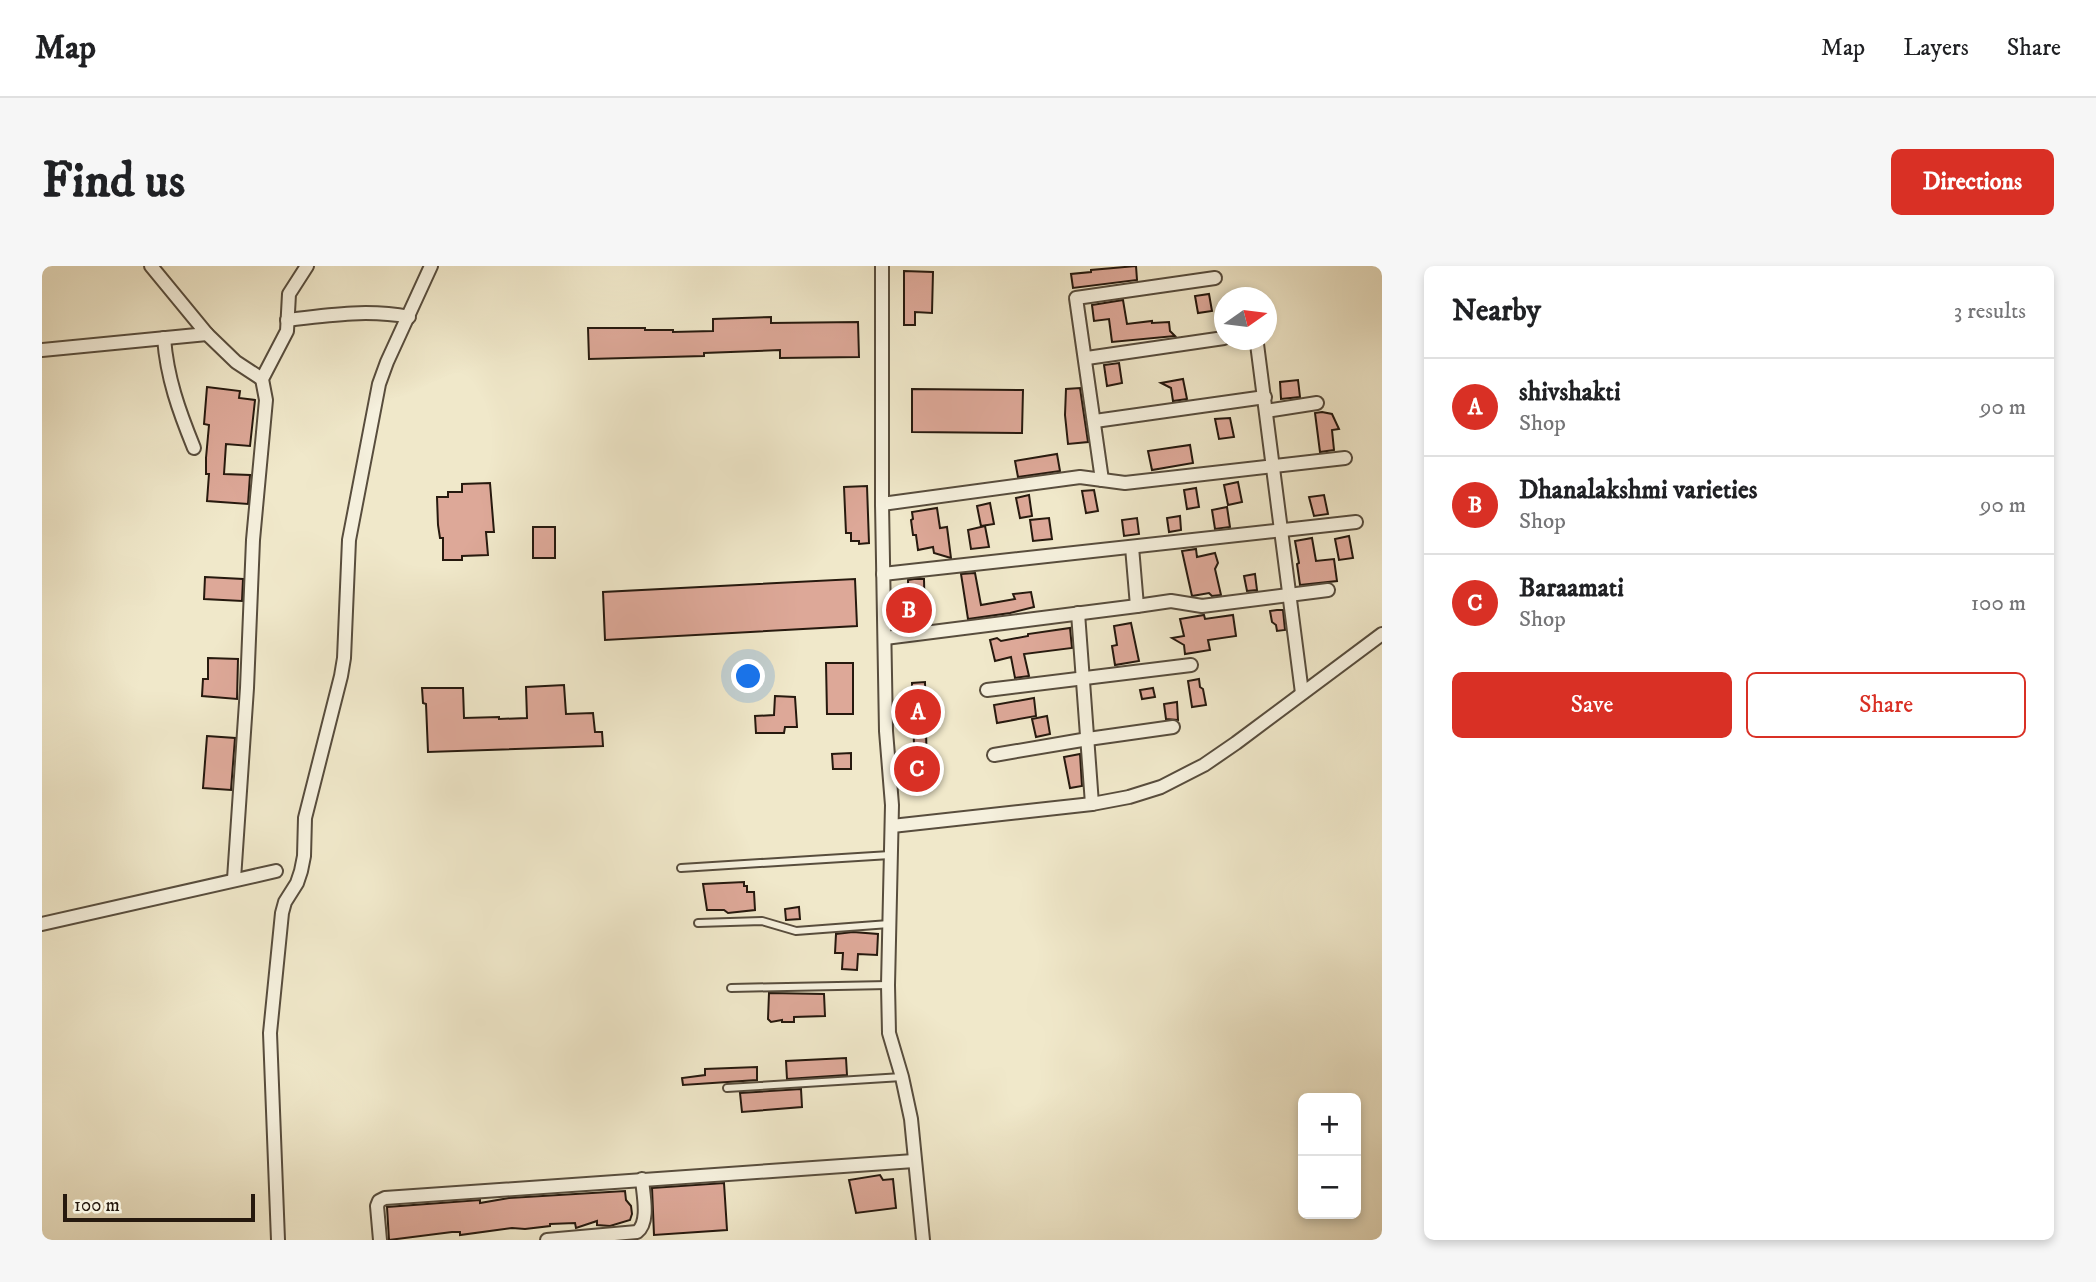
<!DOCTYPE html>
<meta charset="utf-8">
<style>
:root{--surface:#fff;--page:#f6f6f6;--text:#202124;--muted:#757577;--line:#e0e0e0;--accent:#d93025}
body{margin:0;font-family:"IM FELL DW Pica",serif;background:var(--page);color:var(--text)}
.controls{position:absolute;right:21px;bottom:21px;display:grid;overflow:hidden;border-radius:10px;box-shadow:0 4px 10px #0003}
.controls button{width:63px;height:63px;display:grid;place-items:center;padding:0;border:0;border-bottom:2px solid var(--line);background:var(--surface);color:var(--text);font:35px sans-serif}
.compass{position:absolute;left:1172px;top:21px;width:63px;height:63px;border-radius:50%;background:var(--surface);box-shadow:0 4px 10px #0003;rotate:76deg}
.scale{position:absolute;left:21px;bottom:18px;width:192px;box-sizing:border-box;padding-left:7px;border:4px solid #26190e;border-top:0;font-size:19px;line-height:24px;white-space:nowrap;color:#26190e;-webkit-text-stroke:5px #f5f0dd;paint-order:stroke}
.you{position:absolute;left:707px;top:411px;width:24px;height:24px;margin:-18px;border:5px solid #fff;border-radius:50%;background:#1a73e8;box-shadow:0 0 0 10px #1a73e833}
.badge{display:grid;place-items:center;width:46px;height:46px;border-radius:50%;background:var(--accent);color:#fff;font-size:23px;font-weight:700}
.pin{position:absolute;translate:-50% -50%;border:4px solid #fff;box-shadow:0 2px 7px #0006}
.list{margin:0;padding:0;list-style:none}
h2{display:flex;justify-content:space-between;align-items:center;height:91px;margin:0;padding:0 28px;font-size:30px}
h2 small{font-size:23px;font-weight:400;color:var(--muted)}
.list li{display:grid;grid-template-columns:46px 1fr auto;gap:21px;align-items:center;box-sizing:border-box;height:98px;padding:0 28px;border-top:2px solid var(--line)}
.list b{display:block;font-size:26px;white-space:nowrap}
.list p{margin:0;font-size:23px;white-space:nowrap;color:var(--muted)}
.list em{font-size:23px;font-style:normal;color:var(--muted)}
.actions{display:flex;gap:14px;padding:21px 28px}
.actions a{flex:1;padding:16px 0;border:2px solid var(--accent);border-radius:10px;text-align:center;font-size:24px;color:var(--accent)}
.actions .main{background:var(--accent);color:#fff}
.map{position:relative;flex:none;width:1340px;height:974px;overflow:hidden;border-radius:10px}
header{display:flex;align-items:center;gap:42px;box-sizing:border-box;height:98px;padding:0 35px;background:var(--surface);border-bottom:2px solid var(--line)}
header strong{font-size:33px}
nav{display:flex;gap:38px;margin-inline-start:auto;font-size:24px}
.intro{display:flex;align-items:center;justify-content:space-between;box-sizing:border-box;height:168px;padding:0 42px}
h1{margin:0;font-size:49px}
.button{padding:18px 32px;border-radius:10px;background:var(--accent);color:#fff;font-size:24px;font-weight:700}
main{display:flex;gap:42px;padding:0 42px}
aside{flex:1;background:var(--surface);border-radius:10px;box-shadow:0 4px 10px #0003}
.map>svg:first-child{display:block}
</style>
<header>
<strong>Map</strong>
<nav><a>Map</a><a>Layers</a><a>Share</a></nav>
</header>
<div class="intro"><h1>Find us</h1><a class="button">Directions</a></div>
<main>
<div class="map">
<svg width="1340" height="974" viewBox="0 0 1340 974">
<rect width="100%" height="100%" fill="#f0e8ca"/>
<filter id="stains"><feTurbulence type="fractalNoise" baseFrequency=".00286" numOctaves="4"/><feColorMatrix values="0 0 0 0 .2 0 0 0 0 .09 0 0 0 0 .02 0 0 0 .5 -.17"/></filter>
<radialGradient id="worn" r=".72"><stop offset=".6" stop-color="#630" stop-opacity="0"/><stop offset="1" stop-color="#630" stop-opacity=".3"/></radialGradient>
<g fill="#dda898" stroke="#26190e" stroke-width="2">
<path d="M1094,0L1095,14L1031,22L1029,8L1049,6V4Z"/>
<path d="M862,5L891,6L890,47L873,46V59H862Z"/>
<path d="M1167,28L1170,45L1156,47L1153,30Z"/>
<path d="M1081,34L1085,58L1110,55V57L1127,56L1128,65L1133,70L1070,76L1067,53L1052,55L1050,39Z"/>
<path d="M729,51V57L816,56L817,91L738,92V84L662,87V90L547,93L546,62H603V64H631V66L671,65V53Z"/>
<path d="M1077,97L1080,117L1065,120L1062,99Z"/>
<path d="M1141,113L1145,133L1131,135L1129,122L1119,117Z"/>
<path d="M1256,114L1258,131L1239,133L1238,116Z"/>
<path d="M165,121L198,125L197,132L213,134L208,180L184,178L182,208L208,209L206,238L165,235L167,208H164V192L167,159L162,158Z"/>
<path d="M1038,122L1046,176L1026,178L1023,149L1024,123Z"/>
<path d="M870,123L981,124L980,167L870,166Z"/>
<path d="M1280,146L1290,148L1297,163L1290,164L1292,184L1278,186L1273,147Z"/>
<path d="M1188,152L1192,171L1177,173L1173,153Z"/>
<path d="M1148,179L1151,197L1110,204L1106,185Z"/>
<path d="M1015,188L1018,205L976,211L973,195Z"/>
<path d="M1196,216L1200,236L1186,239L1182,219Z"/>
<path d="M448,217L452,266H444L446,289L420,290V294H401V272H398L396,259L395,231H406V226H420V218Z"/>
<path d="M825,220L827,277L817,278V275H809V267H804L802,221Z"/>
<path d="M1154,222L1157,241L1145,243L1142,224Z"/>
<path d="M1052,224L1056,245L1044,247L1040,225Z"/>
<path d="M987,229L990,250L978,252L974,232Z"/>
<path d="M1282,229L1286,248L1272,250L1267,231Z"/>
<path d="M948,237L952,258L939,260L935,240Z"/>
<path d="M1185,241L1188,261L1173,263L1170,244Z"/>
<path d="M895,242L898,262L905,261L909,292L892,287L891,281L876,284L874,269H871L869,254L871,253L870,246Z"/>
<path d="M1138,250L1139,264L1127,266L1125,252Z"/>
<path d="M1007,252L1010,273L991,275L988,254Z"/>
<path d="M1095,252L1097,268L1082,270L1080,254Z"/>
<path d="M943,260L947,281L929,283L926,264Z"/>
<rect x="491" y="261" width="22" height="31"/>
<path d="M1307,270L1311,292L1297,294L1293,273Z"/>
<path d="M1270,272L1274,295L1292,293L1295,315L1258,319L1255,298L1257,297L1253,275Z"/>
<path d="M1154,283L1155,291L1173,287L1176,297L1173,303L1179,329L1170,330L1167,327L1150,330L1140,285Z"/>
<path d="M933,307L939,339L973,333L971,328L989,326L992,341L968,347L926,353L919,308Z"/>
<path d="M1213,308L1215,324L1205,325L1202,310Z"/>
<path d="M163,311L201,313L200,335L162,333Z"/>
<path d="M813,313L815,360L563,374L561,326Z"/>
<path d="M872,313H882L883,358L867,360L866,314Z"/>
<path d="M1235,344H1241L1243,364L1235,365L1234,359L1230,356L1228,345Z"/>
<path d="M1162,349L1163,353L1191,349L1194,370L1166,374L1168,384L1143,388L1142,379L1130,372L1142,370L1138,353Z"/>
<path d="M1089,357L1097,395L1073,399L1070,380L1075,379L1072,360Z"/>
<path d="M1028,362L1030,382L982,388L987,410L973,412L969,391L953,395L948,374L955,372L959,375L986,370V368Z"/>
<path d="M166,392L196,393L195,433L160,430L161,413H166Z"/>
<path d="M784,397H811V448H785Z"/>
<path d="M1157,413L1158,421L1161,423L1164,439L1150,441L1146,415Z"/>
<path d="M883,416L885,510H873L870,417Z"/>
<path d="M522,419L524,448L551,447L553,466H560L561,480L386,486L384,438L381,437L380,422H421L422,452L457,451V453L485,452L484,421Z"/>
<path d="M1111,422L1113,431L1100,433L1098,424Z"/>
<path d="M733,430L753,431L755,461H743L742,467H714L713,450L732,449Z"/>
<path d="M992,432L994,450L955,457L952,439Z"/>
<path d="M1135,436L1136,454L1124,453L1122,438Z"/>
<path d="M1005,450L1008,468L994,471L990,453Z"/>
<path d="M165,470L193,472L189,524L161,522Z"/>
<path d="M809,487V503H791L790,488Z"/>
<path d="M1038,488L1040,520L1028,522L1022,491Z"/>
<path d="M702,616V620H705V626H712L713,644L686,647L682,644H665L661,618Z"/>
<path d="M757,641L758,653L744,654L743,643Z"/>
<path d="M811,666L836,668L835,689L816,688L815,704L800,703L801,687H793L794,668Z"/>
<path d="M727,727L782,728L783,750L752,751V756H740V754L729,756L726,753Z"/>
<path d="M804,792L805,809L745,813L744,795Z"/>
<path d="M715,801V814L641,819L640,812L663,809V803Z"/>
<path d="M759,823L760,841L700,846L698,827Z"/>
<path d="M838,909L841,914L851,913L854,942L814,947L807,914Z"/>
<path d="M682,917L685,964L612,969L610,922Z"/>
<path d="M583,925L584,934L589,940L590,948L588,954L568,960L555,959V955L534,962L533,957L508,958V960L483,963L470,962L418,969V966H410L347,974L345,941L438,934V937L467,932Z"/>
</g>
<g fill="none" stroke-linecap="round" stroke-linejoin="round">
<g stroke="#584d3d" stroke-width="10">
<g id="lane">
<path d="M639,602L848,589"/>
<path d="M656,657L720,655L754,665L847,658"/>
<path d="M689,722L846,719"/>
<path d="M685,822L860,811"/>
</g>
</g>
<g stroke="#584d3d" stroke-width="16">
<g id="street">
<path d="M109,0L165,68L194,96L220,113"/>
<path d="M840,0V238L844,465L850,539L846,719L847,767L860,811L869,853L881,974"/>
<path d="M245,54C286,49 326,43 367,51"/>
<path d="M122,72C125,112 137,145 152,182"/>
<path d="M1213,74L1215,78L1260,427"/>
<path d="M0,84L165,68"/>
<path d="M1045,92L1182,72"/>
<path d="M1224,145L1275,137"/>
<path d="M1053,155L1223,131"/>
<path d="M1060,214L1034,32L1173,12"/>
<path d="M840,238L1038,211L1083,217L1303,192"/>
<path d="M841,308L1314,256"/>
<path d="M1095,340L1129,335L1160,340L1286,324"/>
<path d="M1036,347L1050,538"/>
<path d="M843,372L1095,340L1090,281"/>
<path d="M945,424L1149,399"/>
<path d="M952,489L1046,473L1131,461"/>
<path d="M850,560L1050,538L1087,531L1119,521L1162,499L1194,477L1340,368"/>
<path d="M192,613L205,422L211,274L224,134L220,113L245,65L247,28L265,0"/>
<path d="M0,658L234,605"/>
<path d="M236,974L228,767L240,647L243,636L255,617L259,605L262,590L263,552L299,410L302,392L307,274L337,118L345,96L389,0"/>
<path d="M338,974L335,940L337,935L343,932L872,895"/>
<path d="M505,974L595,966C608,956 601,928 600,913"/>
</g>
</g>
<use href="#lane" stroke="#f5f0dd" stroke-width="6"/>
<use href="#street" stroke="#f5f0dd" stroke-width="12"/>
</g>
<rect width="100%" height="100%" filter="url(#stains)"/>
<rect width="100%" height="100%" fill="url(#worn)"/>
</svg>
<div class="controls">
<button>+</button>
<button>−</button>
</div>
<svg class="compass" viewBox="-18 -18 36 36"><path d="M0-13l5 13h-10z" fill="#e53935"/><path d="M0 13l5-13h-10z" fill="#757577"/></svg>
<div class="scale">100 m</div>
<div class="you"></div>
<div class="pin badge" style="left:876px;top:446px">A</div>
<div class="pin badge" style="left:867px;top:344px">B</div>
<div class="pin badge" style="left:875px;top:503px">C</div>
</div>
<aside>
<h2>Nearby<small>3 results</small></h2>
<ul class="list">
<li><span class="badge">A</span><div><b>shivshakti</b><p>Shop</p></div><em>90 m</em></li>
<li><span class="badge">B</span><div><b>Dhanalakshmi varieties</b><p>Shop</p></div><em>90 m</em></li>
<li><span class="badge">C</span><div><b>Baraamati</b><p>Shop</p></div><em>100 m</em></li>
</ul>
<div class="actions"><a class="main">Save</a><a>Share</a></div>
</aside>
</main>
